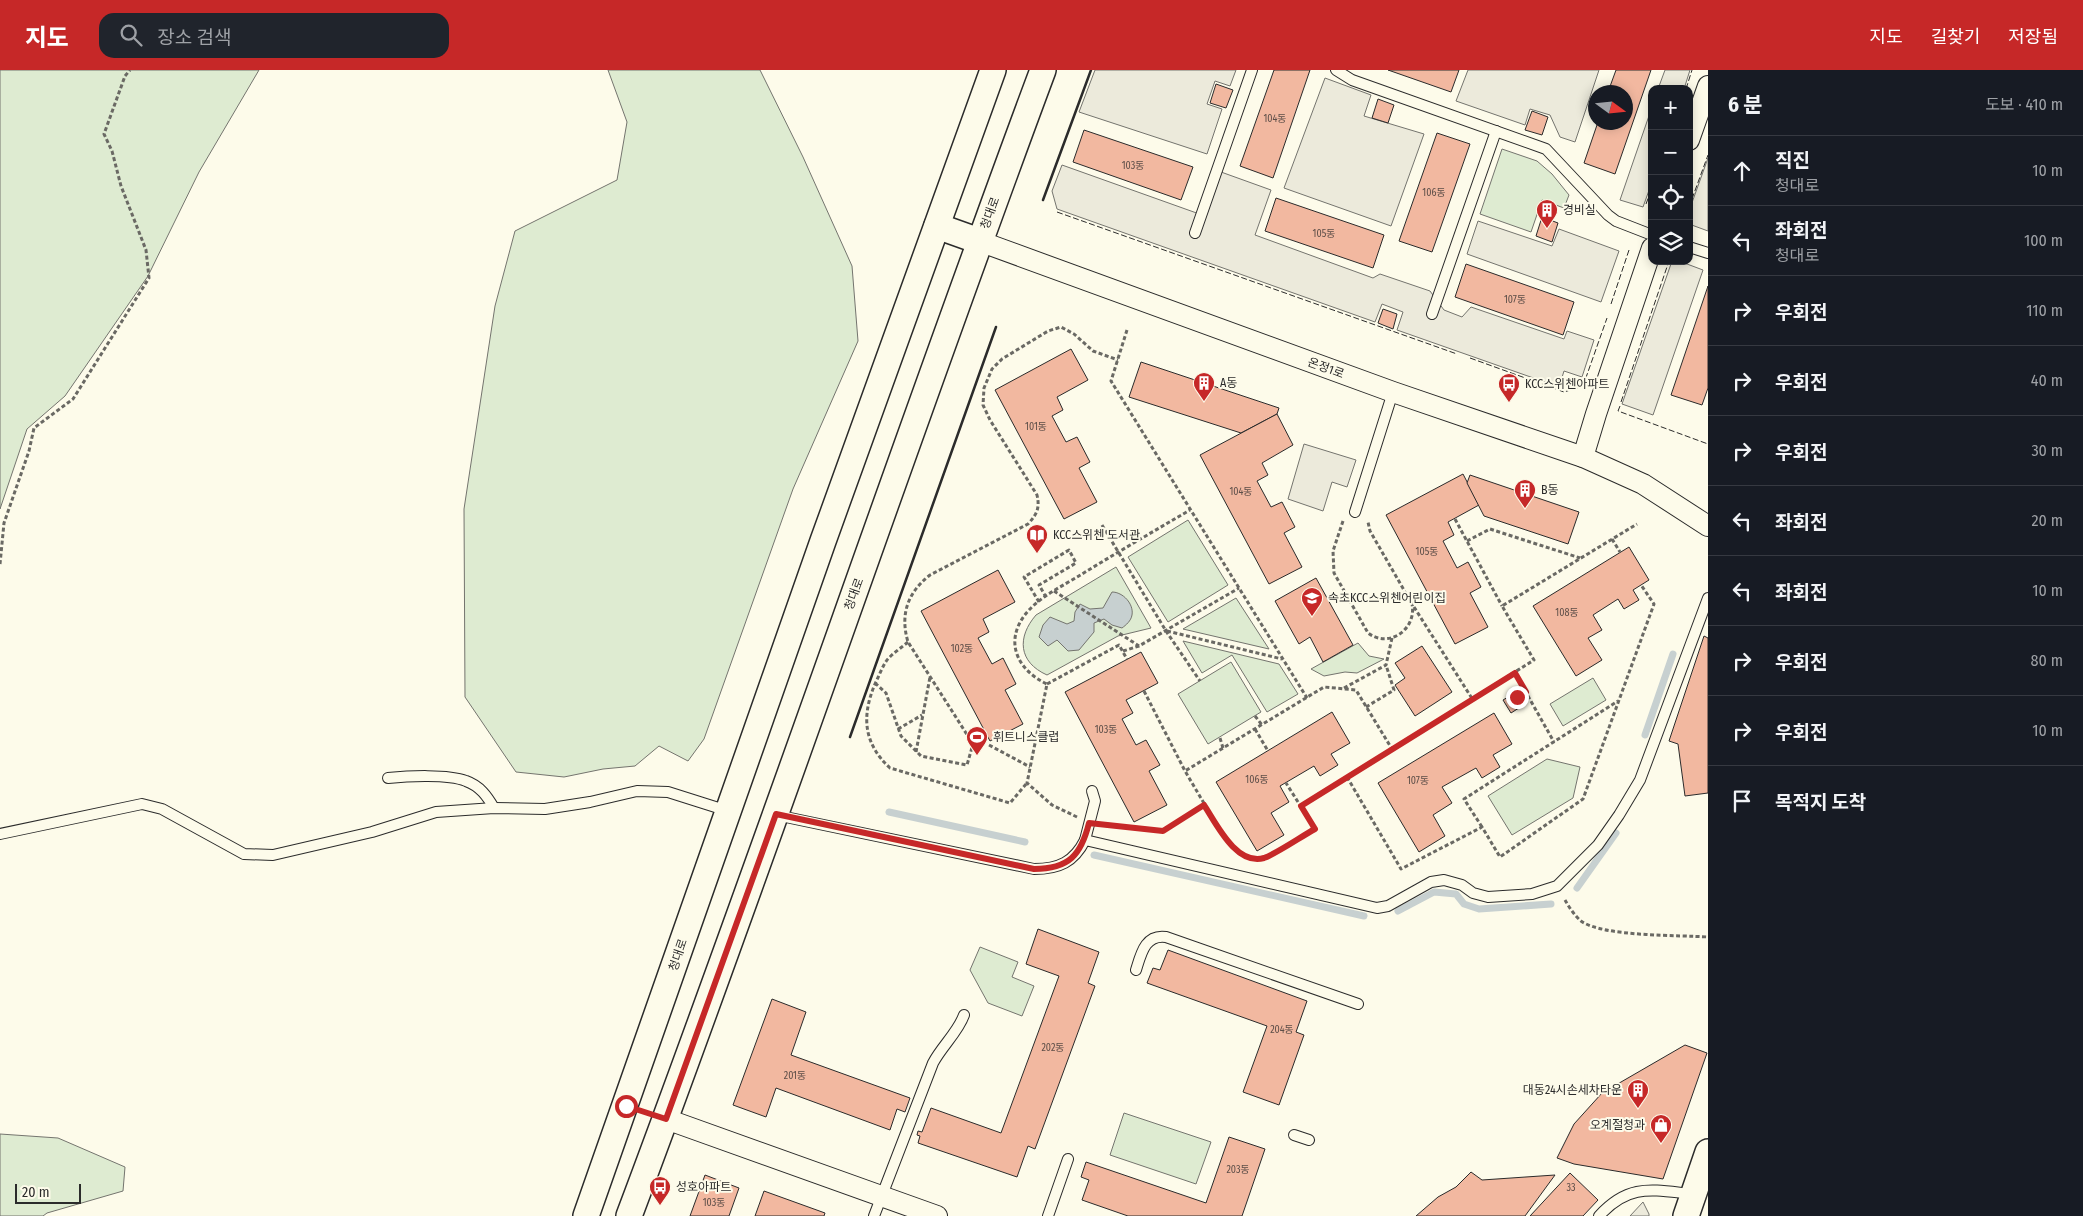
<!DOCTYPE html>
<html lang="ko">
<meta charset="utf-8">
<style>
:root{--surface:#171b24;--page:#20242c;--text:#f1f3f6;--muted:#9ea1a6;--line:#363941;--accent:#c62828}
body{margin:0;font-family:"Fira Sans Condensed","Noto Sans KR",sans-serif;background:var(--page);color:var(--text)}
.controls{position:absolute;right:15px;top:15px;display:grid;overflow:hidden;border-radius:10px;box-shadow:0 2px 12px #0003}
.controls button{width:45px;height:45px;display:grid;place-items:center;padding:0;border:0;border-bottom:1px solid var(--line);background:var(--surface);color:var(--text);font:25px sans-serif}
.compass{position:absolute;left:1588px;top:15px;width:45px;height:45px;border-radius:50%;background:var(--surface);box-shadow:0 2px 12px #0003;rotate:105deg}
.scale{position:absolute;left:15px;bottom:12px;width:66px;box-sizing:border-box;padding-left:5px;border:2px solid #2b2b2b;border-top:0;font-size:14px;line-height:18px;white-space:nowrap;color:#2b2b2b;-webkit-text-stroke:4px #fdfbea;paint-order:stroke}
.stop{position:absolute;width:15px;height:15px;margin:-11px;border:4px solid #c62828;border-radius:50%;background:#fff}
.stop.end{background:#c62828;border-color:#fff;box-shadow:0 1px 5px #0008}
.list{margin:0;padding:0;list-style:none}
h2{display:flex;justify-content:space-between;align-items:center;height:65px;margin:0;padding:0 20px;font-size:21px}
h2 small{font-size:16px;font-weight:400;color:var(--muted)}
.list li{display:grid;grid-template-columns:32px 1fr auto;gap:15px;align-items:center;box-sizing:border-box;height:70px;padding:0 20px;border-top:1px solid var(--line)}
.list b{display:block;font-size:19px;white-space:nowrap}
.list p{margin:0;font-size:16px;white-space:nowrap;color:var(--muted)}
.list em{font-size:16px;font-style:normal;color:var(--muted)}
.icon{flex:none;width:28px;height:28px;fill:none;stroke:currentColor;stroke-width:2;stroke-linecap:round;stroke-linejoin:round}
.map{position:relative;flex:none;width:1708px;height:1146px;overflow:hidden}
header{display:flex;align-items:center;gap:30px;box-sizing:border-box;height:70px;padding:0 25px;background:var(--accent);color:#fff}
header strong{font-size:24px}
nav{display:flex;gap:28px;margin-inline-start:auto;font-size:18px}
.search{width:350px;height:45px;background:var(--page);display:flex;align-items:center;gap:12px;box-sizing:border-box;padding:0 18px;border-radius:15px;color:var(--muted);font-size:19px}
main{display:flex}
aside{flex:1;background:var(--surface)}
.map>svg:first-child{display:block}
</style>
<header>
<strong>지도</strong>
<div class="search"><svg class="icon" aria-label="search" viewBox="0 0 24 24"><circle cx="10" cy="10" r="6"/><path d="M15 15l6 6"/></svg>장소 검색</div>
<nav><a>지도</a><a>길찾기</a><a>저장됨</a></nav>
</header>
<main>
<div class="map">
<svg width="1708" height="1146" viewBox="0 0 1708 1146">
<rect width="100%" height="100%" fill="#fdfbea"/>
<g fill="#deebd1" stroke="#74746e">
<path d="M0,0H259L199,102L148,206L65,326L27,359L0,439Z"/>
<path d="M608,0H760L803,87L852,196L858,271L793,419L704,669L688,691L659,676L635,696L603,699L564,707L516,702L465,627L464,439L495,236L515,161L617,110L627,52Z"/>
<path d="M1502,79L1537,91L1552,104L1569,125L1564,138L1542,130L1531,162L1480,144Z"/>
<path d="M1188,450L1228,515L1168,552L1128,487Z"/>
<path d="M1116,497L1151,558L1118,566L1047,605C1018,592 1017,567 1036,545Z"/>
<path d="M1236,528L1269,579L1183,559Z"/>
<path d="M1183,571L1279,594L1298,624L1267,642L1232,585L1202,603Z"/>
<path d="M1358,573L1369,586L1384,589L1357,603L1345,602L1324,606L1311,599Z"/>
<path d="M1231,592L1261,642L1208,674L1178,624Z"/>
<path d="M1593,608L1606,630L1563,656L1550,634Z"/>
<path d="M1547,689L1580,697L1573,728L1512,765L1488,726Z"/>
<path d="M980,877L1018,892L1012,907L1034,916L1022,946L988,933L970,900Z"/>
<path d="M1124,1043L1211,1072L1196,1114L1110,1085Z"/>
<path d="M0,1064L58,1068L125,1097L123,1121L47,1143L43,1146H0Z"/>
</g>
<g fill="#eceadb" stroke="#74746e">
<path d="M1095,0H1236L1230,16L1215,11L1207,34L1222,39L1207,84L1079,42Z"/>
<path d="M1468,0H1599L1575,72L1560,67L1550,45L1530,39L1525,55L1456,31Z"/>
<path d="M1665,0H1690L1684,19H1658Z"/>
<path d="M1325,8L1371,25L1364,46L1424,64L1391,156L1284,118Z"/>
<path d="M1652,37V112L1643,137L1620,130Z"/>
<path d="M1708,88V161L1689,154V141Z"/>
<path d="M1062,95L1205,146L1221,102L1271,120L1255,165L1373,208L1380,204L1430,221L1444,240L1462,247L1471,237L1564,269L1567,261L1594,270L1582,307L1564,301L1559,317L1397,260L1403,242L1382,234L1375,252L1057,139L1052,121Z"/>
<path d="M1478,151L1552,176L1559,159L1619,181L1601,232L1467,184Z"/>
<path d="M1672,191H1679L1703,200L1653,345L1622,334Z"/>
<path d="M1304,374L1356,390L1347,417L1332,412L1323,441L1288,429Z"/>
<path d="M1643,1132L1649,1144V1146H1630Z"/>
</g>
<path fill="#c7d0d0" stroke="#74746e" d="M1112,522C1123,522 1134,534 1132,545C1131,551 1126,555 1122,558L1112,555L1104,549L1094,553V562L1079,580L1068,581L1057,570L1048,576L1039,567L1043,555L1050,547L1067,554L1074,551L1075,542L1080,534L1090,539L1103,538Z"/>
<g fill="none" stroke-linecap="round" stroke-linejoin="round">
<g stroke="#c7d0d0" stroke-width="7">
<path d="M1645,665L1673,584"/>
<path d="M889,742L1025,772"/>
<path d="M1094,785L1364,846"/>
<path d="M1577,818L1616,763"/>
<path d="M1398,841L1434,822L1456,824L1464,834L1479,839L1551,834"/>
</g>
</g>
<g fill="#f2b8a0" stroke="#2b2b2b">
<path d="M1274,0H1310L1273,108L1240,96Z"/>
<path d="M1388,0H1459L1451,22Z"/>
<path d="M1616,0H1651L1615,104L1584,93L1598,52H1626V22H1608Z"/>
<path d="M1216,14L1233,20L1226,38L1210,33Z"/>
<path d="M1378,29L1394,35L1388,53L1372,48Z"/>
<path d="M1532,41L1548,47L1542,65L1525,60Z"/>
<path d="M1084,60L1193,97L1181,130L1073,92Z"/>
<path d="M1437,63L1470,74L1432,182L1399,171Z"/>
<path d="M1276,128L1384,165L1373,198L1265,161Z"/>
<path d="M1542,147L1558,153L1552,172L1536,166Z"/>
<path d="M1466,194L1574,232L1563,265L1455,227Z"/>
<path d="M1708,216V318L1702,335L1671,325Z"/>
<path d="M1383,239L1397,244L1393,259L1378,253Z"/>
<path d="M1071,279L1088,310L1057,327L1063,340L1052,346L1066,372L1077,367L1090,392L1079,398L1097,432L1064,449L995,320Z"/>
<path d="M1141,292L1279,338L1277,344L1241,363L1129,327Z"/>
<path d="M1277,344L1293,375L1262,393L1268,405L1257,411L1271,437L1282,432L1295,457L1284,463L1302,497L1269,514L1200,385Z"/>
<path d="M1463,404L1479,435L1448,452L1454,465L1443,471L1457,498L1468,492L1481,517L1470,523L1488,557L1455,574L1386,445Z"/>
<path d="M1470,405L1579,442L1568,474L1484,446L1467,413Z"/>
<path d="M1629,477L1649,510L1633,520L1639,530L1624,539L1618,529L1593,545L1602,560L1588,568L1602,590L1576,606L1533,536Z"/>
<path d="M998,500L1015,532L983,549L989,562L978,568L992,594L1003,588L1016,614L1005,620L1023,654L990,671L921,541Z"/>
<path d="M1316,508L1353,575L1323,592L1310,567L1299,574L1275,531Z"/>
<path d="M1704,566L1708,568V723L1685,726L1678,674L1669,671Z"/>
<path d="M1422,576L1452,622L1415,646L1395,615L1405,608L1395,593Z"/>
<path d="M1141,582L1158,613L1126,630L1133,643L1122,649L1136,675L1146,670L1160,695L1149,701L1167,735L1134,752L1065,622Z"/>
<path d="M1515,623L1522,636L1511,643L1503,630Z"/>
<path d="M1332,642L1350,673L1331,684L1338,695L1320,706L1314,696L1280,716L1289,732L1271,743L1284,765L1257,781L1216,712Z"/>
<path d="M1494,643L1512,674L1493,685L1500,697L1482,708L1476,698L1442,717L1452,733L1433,745L1445,766L1419,782L1378,713Z"/>
<path d="M1038,859L1099,882L1088,913L1095,916L1035,1079L1028,1076L1017,1107L918,1073L920,1066L917,1065L918,1061L922,1062L931,1038L1001,1063L1059,906L1026,894Z"/>
<path d="M1168,880L1307,931L1296,962L1304,965L1279,1035L1243,1022L1267,956L1147,913L1153,898L1160,900Z"/>
<path d="M772,929L806,942L791,985L910,1028L905,1042L897,1039L890,1060L776,1018L766,1047L733,1035Z"/>
<path d="M1685,975L1707,983L1663,1109L1574,1094L1557,1088L1574,1054L1602,1023Z"/>
<path d="M1229,1067L1265,1079L1242,1146H1128L1082,1130L1089,1110L1081,1107L1086,1092L1206,1133Z"/>
<path d="M1471,1102L1482,1110L1555,1105L1525,1146H1416L1438,1127L1456,1117Z"/>
<path d="M1570,1103L1598,1130L1583,1146H1530Z"/>
<path d="M705,1105L739,1118L729,1146H690Z"/>
<path d="M764,1121L825,1143L824,1146H755Z"/>
</g>
<g fill="none" stroke-linecap="round" stroke-linejoin="round">
<g stroke="#2b2b2b" stroke-width="12">
<g id="service">
<path d="M1336,0L1352,10L1546,79L1608,145L1616,151L1652,165"/>
<path d="M1195,163L1252,0"/>
<path d="M1689,177L1708,183"/>
<path d="M1432,244L1496,61"/>
<path d="M1355,442L1393,322"/>
<path d="M388,708C408,706 448,704 466,711C480,716 487,726 494,738"/>
<path d="M776,745L1034,799C1059,799 1074,792 1085,770L1377,838L1388,836L1431,812L1444,810L1462,815L1473,823L1488,827L1532,824L1557,816L1598,775L1619,745L1640,710L1708,528"/>
<path d="M0,764L142,734L162,739L244,784L273,785L372,762L436,742L494,738L545,739L590,732L637,721L668,722L728,741"/>
<path d="M1085,770L1095,731L1092,721"/>
<path d="M1136,900C1141,884 1145,864 1166,867L1358,934"/>
<path d="M1294,1065L1309,1070"/>
<path d="M874,1146L933,993C942,976 958,962 964,945"/>
<path d="M1048,1146L1068,1089"/>
<path d="M1599,1146C1629,1113 1652,1120 1692,1124"/>
</g>
</g>
<g stroke="#2b2b2b" stroke-width="22">
<g id="minor">
<path d="M1689,70L1708,16"/>
<path d="M979,171L1393,322L1583,387L1643,414L1708,456"/>
<path d="M1583,387L1596,344L1652,178"/>
<path d="M666,1049L937,1146"/>
</g>
</g>
<g stroke="#2b2b2b" stroke-width="28">
<g id="tertiary">
<path d="M937,156L979,171"/>
<path d="M586,1146L823,471L993,0"/>
<path d="M629,1146C772,766 901,381 1043,0"/>
<path d="M1686,1146L1708,1082"/>
</g>
</g>
<g stroke="#6a6964" stroke-width="3" stroke-dasharray="4 2.5" stroke-linecap="butt">
<path d="M1127,260L1111,311L1307,628"/>
<path d="M1455,449L1502,536"/>
<path d="M1343,451L1333,481L1334,503L1368,563C1389,579 1417,559 1412,534L1370,461L1368,452"/>
<path d="M1102,455L1166,561L1200,611"/>
<path d="M1612,469L1620,482"/>
<path d="M1467,471L1490,459L1580,488"/>
<path d="M0,494L4,453L29,381L34,358L73,329L149,208L146,180L121,116L112,81L104,64L125,6L130,0"/>
<path d="M1054,521L1139,576"/>
<path d="M1039,532L1024,507L1069,480L1076,493L1039,515L1046,527"/>
<path d="M1414,537L1473,630"/>
<path d="M1167,561L1282,589"/>
<path d="M908,572C901,578 893,583 887,590C882,597 879,606 875,614C861,647 864,674 890,698L1010,733L1027,713"/>
<path d="M1123,581L1139,576L1239,518"/>
<path d="M1515,603L1554,672"/>
<path d="M875,613L886,623L901,666L921,686L967,695L973,674L908,572C900,545 907,523 930,505L1028,454C1037,444 1040,438 1037,425L990,350L983,335L984,318L992,299L1002,289L1048,261L1061,257L1074,264L1093,281L1118,290"/>
<path d="M1047,614L1119,575L1127,589"/>
<path d="M1344,618L1386,595L1392,568"/>
<path d="M1144,621L1185,701"/>
<path d="M1517,627L1526,622"/>
<path d="M1366,637L1394,620L1386,595"/>
<path d="M1255,646L1262,655"/>
<path d="M898,659L922,645"/>
<path d="M1255,659L1268,681"/>
<path d="M1220,668L1223,678"/>
<path d="M989,675L1030,697"/>
<path d="M916,682L930,607"/>
<path d="M1347,707L1401,799L1482,757L1500,787L1583,729L1654,534L1641,515"/>
<path d="M1205,735C1216,753 1237,796 1264,788C1276,784 1302,766 1315,759L1286,713"/>
<path d="M1301,736L1392,679"/>
<path d="M1077,747L1052,735L1027,713L1047,614C1019,601 1004,574 1024,546C1038,527 1063,516 1082,504C1118,482 1154,461 1190,440"/>
<path d="M1104,754L1163,761L1205,735L1185,701L1324,617L1356,620L1392,679L1534,590L1502,536L1637,454"/>
<path d="M1482,757L1464,729L1618,631"/>
<path d="M1565,830C1569,837 1574,845 1581,851C1603,867 1680,865 1708,867"/>
</g>
<use href="#service" stroke="#fdfbea" stroke-width="10"/>
<use href="#minor" stroke="#fdfbea" stroke-width="20"/>
<use href="#tertiary" stroke="#fdfbea" stroke-width="25"/>
<g stroke="#2b2b2b" stroke-width="1" stroke-dasharray="6 2.5" stroke-linecap="butt">
<path d="M1686,19L1692,0"/>
<path d="M1646,134L1652,118"/>
<path d="M1689,137L1708,85"/>
<path d="M1057,142L1457,284"/>
<path d="M1611,234L1629,180"/>
<path d="M1470,288L1564,322L1583,316L1607,248"/>
<path d="M1621,332L1669,191"/>
<path d="M1620,336L1618,341L1708,374"/>
</g>
<g stroke="#2b2b2b" stroke-width="2.5">
<path d="M1043,130L1091,0"/>
<path d="M850,667L996,257"/>
</g>
</g>
<g fill="none" stroke-linecap="round" stroke-linejoin="round">
<path stroke="#c62828" stroke-width="6" d="M626,1036L666,1049L776,744L1034,799C1069,799 1081,785 1089,753L1163,761L1204,735C1216,753 1236,796 1264,788C1276,784 1302,766 1315,759L1301,736L1515,603L1526,622L1517,627"/>
</g>
<defs>
<g id="building-pin" transform="scale(1.125)"><path d="M0 17L-7.5 6A9.5 9.5 0 1 1 7.5 6Z" fill="#c62828" stroke="#fdfbea"/><path d="M-4-6H4V6H1V3H-1V6H-4ZM-2.5-4.3h1.7v1.8h-1.7ZM.8-4.3h1.7v1.8H.8ZM-2.5-1h1.7V.8h-1.7ZM.8-1h1.7V.8H.8Z" fill="#fff"/></g>
<g id="bus-pin" transform="scale(1.125)"><path d="M0 17L-7.5 6A9.5 9.5 0 1 1 7.5 6Z" fill="#c62828" stroke="#fdfbea"/><path d="M-5-6H5V4H4V6H2V4H-2V6H-4V4H-5ZM-3.5-4V0h7V-4ZM-3.5 1.2v1.5H-2V1.2ZM2 1.2v1.5H3.5V1.2Z" fill="#fff"/></g>
<g id="library-pin" transform="scale(1.125)"><path d="M0 17L-7.5 6A9.5 9.5 0 1 1 7.5 6Z" fill="#c62828" stroke="#fdfbea"/><path d="M-6-4Q-3-5.5-.7-3.5V5Q-3 3-6 4ZM6-4Q3-5.5 .7-3.5V5Q3 3 6 4Z" fill="#fff"/></g>
<g id="school-pin" transform="scale(1.125)"><path d="M0 17L-7.5 6A9.5 9.5 0 1 1 7.5 6Z" fill="#c62828" stroke="#fdfbea"/><path d="M0-5L7-2L0 1L-7-2ZM-4 1L0 2.5L4 1V4Q0 6-4 4Z" fill="#fff"/></g>
<g id="stadium-pin" transform="scale(1.125)"><path d="M0 17L-7.5 6A9.5 9.5 0 1 1 7.5 6Z" fill="#c62828" stroke="#fdfbea"/><path d="M0-5a6.5 5 0 1 0 0 10a6.5 5 0 1 0 0-10ZM-3.5-1.8h7v3.6h-7Z" fill="#fff"/></g>
<g id="shop-pin" transform="scale(1.125)"><path d="M0 17L-7.5 6A9.5 9.5 0 1 1 7.5 6Z" fill="#c62828" stroke="#fdfbea"/><path d="M-5-2.5h2.3a2.7 3.5 0 0 1 5.4 0H5L5.5 6h-11ZM-1.5-2.5h3a1.5 2.3 0 0 0-3 0Z" fill="#fff"/></g>
</defs>
<g fill-rule="evenodd">
<use href="#building-pin" x="1547" y="140"/>
<use href="#building-pin" x="1204" y="313"/>
<use href="#bus-pin" x="1509" y="314"/>
<use href="#building-pin" x="1525" y="420"/>
<use href="#library-pin" x="1037" y="465"/>
<use href="#school-pin" x="1312" y="528"/>
<use href="#stadium-pin" x="977" y="667"/>
<use href="#building-pin" x="1638" y="1020"/>
<use href="#shop-pin" x="1661" y="1055"/>
<use href="#bus-pin" x="660" y="1117"/>
</g>
<g text-anchor="middle" stroke-width="4" stroke-linejoin="round" paint-order="stroke">
<g font-size="10" fill="#5d4e48">
<text x="1275" y="52">104동</text>
<text x="1133" y="99">103동</text>
<text x="1434" y="126">106동</text>
<text x="1324" y="167">105동</text>
<text x="1515" y="233">107동</text>
<text x="1036" y="360">101동</text>
<text x="1241" y="425">104동</text>
<text x="1427" y="485">105동</text>
<text x="1567" y="546">108동</text>
<text x="962" y="582">102동</text>
<text x="1106" y="663">103동</text>
<text x="1257" y="713">106동</text>
<text x="1418" y="714">107동</text>
<text x="1282" y="963">204동</text>
<text x="1053" y="981">202동</text>
<text x="795" y="1009">201동</text>
<text x="1238" y="1103">203동</text>
<text x="1571" y="1121">33</text>
<text x="714" y="1136">103동</text>
</g>
<g font-size="12" fill="#2b2b2b" stroke="#fdfbea" text-anchor="start">
<text x="1563" y="144">경비실</text>
<text x="1220" y="317">A동</text>
<text x="1525" y="318">KCC스위첸아파트</text>
<text x="1541" y="424">B동</text>
<text x="1053" y="469">KCC스위첸 도서관</text>
<text x="1328" y="532">속초KCC스위첸어린이집</text>
<text x="993" y="671">휘트니스클럽</text>
<text x="1622" y="1024" text-anchor="end">대동24시손세차타운</text>
<text x="1645" y="1059" text-anchor="end">오계절청과</text>
<text x="676" y="1121">성호아파트</text>
</g>
<g font-size="12" fill="#2b2b2b" stroke="#fdfbea">
<text transform="translate(990 143) rotate(-70)" y="4">청대로</text>
<text transform="translate(1326 298) rotate(20)" y="4">온정1로</text>
<text transform="translate(854 524) rotate(-70)" y="4">청대로</text>
<text transform="translate(678 885) rotate(-71)" y="4">청대로</text>
</g>
</g>
</svg>
<div class="controls">
<button>+</button>
<button>−</button>
<button><svg class="icon" aria-label="locate" viewBox="0 0 24 24"><circle cx="12" cy="12" r="6"/><path d="M12 2v4M12 18v4M2 12h4M18 12h4"/></svg></button>
<button><svg class="icon" aria-label="layers" viewBox="0 0 24 24"><path d="M12 4l9 5-9 5-9-5zM3 14l9 5 9-5"/></svg></button>
</div>
<svg class="compass" viewBox="-18 -18 36 36"><path d="M0-13l5 13h-10z" fill="#e53935"/><path d="M0 13l5-13h-10z" fill="#9ea1a6"/></svg>
<div class="scale">20 m</div>
<div class="stop" style="left:626px;top:1036px"></div>
<div class="stop end" style="left:1517px;top:627px"></div>
</div>
<aside>
<h2>6 분<small>도보 · 410 m</small></h2>
<ul class="list">
<li><svg class="icon" aria-label="ahead" viewBox="0 0 24 24"><path d="M12 20V5M6 11l6-6 6 6"/></svg><div><b>직진</b><p>청대로</p></div><em>10 m</em></li>
<li><svg class="icon" aria-label="left" viewBox="0 0 24 24"><path d="M17 20v-9H6M10 6l-5 5 5 5"/></svg><div><b>좌회전</b><p>청대로</p></div><em>100 m</em></li>
<li><svg class="icon" aria-label="right" viewBox="0 0 24 24"><path d="M7 20v-9h11M14 6l5 5-5 5"/></svg><div><b>우회전</b></div><em>110 m</em></li>
<li><svg class="icon" aria-label="right" viewBox="0 0 24 24"><path d="M7 20v-9h11M14 6l5 5-5 5"/></svg><div><b>우회전</b></div><em>40 m</em></li>
<li><svg class="icon" aria-label="right" viewBox="0 0 24 24"><path d="M7 20v-9h11M14 6l5 5-5 5"/></svg><div><b>우회전</b></div><em>30 m</em></li>
<li><svg class="icon" aria-label="left" viewBox="0 0 24 24"><path d="M17 20v-9H6M10 6l-5 5 5 5"/></svg><div><b>좌회전</b></div><em>20 m</em></li>
<li><svg class="icon" aria-label="left" viewBox="0 0 24 24"><path d="M17 20v-9H6M10 6l-5 5 5 5"/></svg><div><b>좌회전</b></div><em>10 m</em></li>
<li><svg class="icon" aria-label="right" viewBox="0 0 24 24"><path d="M7 20v-9h11M14 6l5 5-5 5"/></svg><div><b>우회전</b></div><em>80 m</em></li>
<li><svg class="icon" aria-label="right" viewBox="0 0 24 24"><path d="M7 20v-9h11M14 6l5 5-5 5"/></svg><div><b>우회전</b></div><em>10 m</em></li>
<li><svg class="icon" aria-label="arrive" viewBox="0 0 24 24"><path d="M6 21V4h12l-3 4 3 4H6"/></svg><div><b>목적지 도착</b></div></li>
</ul>
</aside>
</main>
